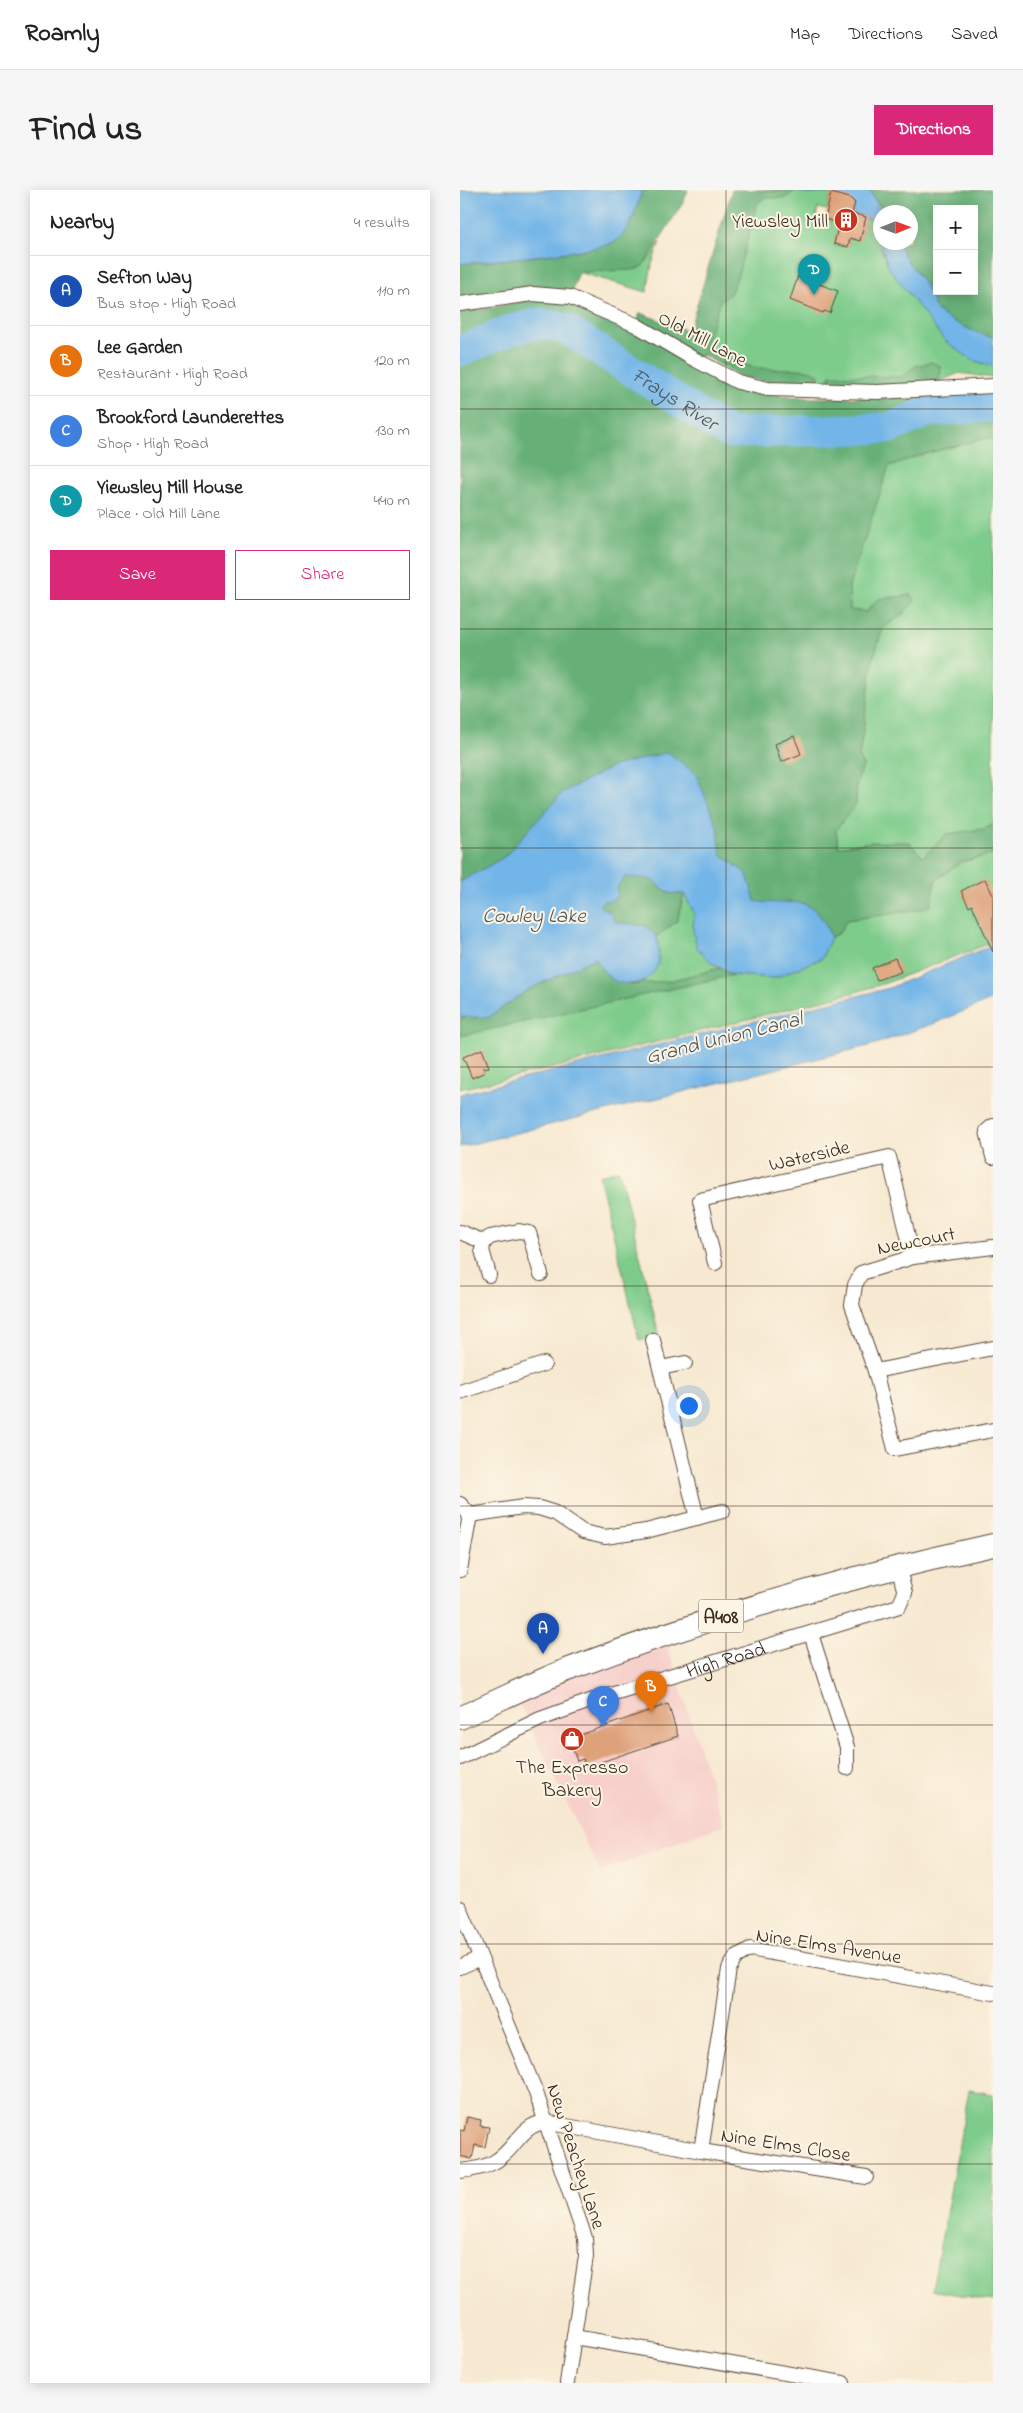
<!DOCTYPE html>
<meta charset="utf-8">
<style>
:root{--surface:#fff;--page:#f6f6f6;--text:#222;--muted:#767676;--line:#e0e0e0;--accent:#db2777}
body{margin:0;font-family:"Indie Flower",sans-serif;background:var(--page);color:var(--text)}
.controls{position:absolute;right:15px;top:15px;display:grid;overflow:hidden;border-radius:0px;box-shadow:0 2px 12px #0003}
.controls button{width:45px;height:45px;display:grid;place-items:center;padding:0;border:0;border-bottom:1px solid var(--line);background:var(--surface);color:var(--text);font:25px sans-serif}
.compass{position:absolute;left:413px;top:15px;width:45px;height:45px;border-radius:50%;background:var(--surface);box-shadow:0 2px 12px #0003;rotate:89deg}
.you{position:absolute;left:228px;top:1215px;width:18px;height:18px;margin:-12px;border:4px solid #fff;border-radius:50%;background:#1a73e8;box-shadow:0 0 0 8px #1a73e833}
.badge{display:grid;place-items:center;width:32px;height:32px;border-radius:50%;background:var(--accent);color:#fff;font-size:16px;font-weight:700}
.pin{position:absolute;translate:-50% -41px;filter:drop-shadow(0 1px 2px #0008)}
.pin::after{content:'';position:absolute;top:26px;width:18px;height:15px;background:inherit;clip-path:polygon(0 0,100% 0,50% 100%)}
.list{margin:0;padding:0;list-style:none}
h2{display:flex;justify-content:space-between;align-items:center;height:65px;margin:0;padding:0 20px;font-size:21px}
h2 small{font-size:16px;font-weight:400;color:var(--muted)}
.list li{display:grid;grid-template-columns:32px 1fr auto;gap:15px;align-items:center;box-sizing:border-box;height:70px;padding:0 20px;border-top:1px solid var(--line)}
.list b{display:block;font-size:19px;white-space:nowrap}
.list p{margin:0;font-size:16px;white-space:nowrap;color:var(--muted)}
.list em{font-size:16px;font-style:normal;color:var(--muted)}
.actions{display:flex;gap:10px;padding:15px 20px}
.actions a{flex:1;padding:11px 0;border:1px solid var(--accent);border-radius:0px;text-align:center;font-size:18px;color:var(--accent)}
.actions .main{background:var(--accent);color:#fff}
.map{position:relative;flex:none;width:533px;height:2193px;overflow:hidden;border-radius:0px}
header{display:flex;align-items:center;gap:30px;box-sizing:border-box;height:70px;padding:0 25px;background:var(--surface);border-bottom:1px solid var(--line)}
header strong{font-size:24px}
nav{display:flex;gap:28px;margin-inline-start:auto;font-size:18px}
.intro{display:flex;align-items:center;justify-content:space-between;box-sizing:border-box;height:120px;padding:0 30px}
h1{margin:0;font-size:35px}
.button{padding:12px 22px;border-radius:0px;background:var(--accent);color:#fff;font-size:18px;font-weight:700}
main{display:flex;gap:30px;padding:0 30px}
aside{flex:1;background:var(--surface);border-radius:0px;box-shadow:0 2px 12px #0003}
.map>svg:first-child{display:block}
</style>
<header>
<strong>Roamly</strong>
<nav><a>Map</a><a>Directions</a><a>Saved</a></nav>
</header>
<div class="intro"><h1>Find us</h1><a class="button">Directions</a></div>
<main>
<aside>
<h2>Nearby<small>4 results</small></h2>
<ul class="list">
<li><span class="badge" style="background:#1a4fb4">A</span><div><b>Sefton Way</b><p>Bus stop · High Road</p></div><em>110 m</em></li>
<li><span class="badge" style="background:#e8710a">B</span><div><b>Lee Garden</b><p>Restaurant · High Road</p></div><em>120 m</em></li>
<li><span class="badge" style="background:#3f7fe0">C</span><div><b>Brookford Launderettes</b><p>Shop · High Road</p></div><em>130 m</em></li>
<li><span class="badge" style="background:#0f9aa8">D</span><div><b>Yiewsley Mill House</b><p>Place · Old Mill Lane</p></div><em>440 m</em></li>
</ul>
<div class="actions"><a class="main">Save</a><a>Share</a></div>
</aside>
<div class="map">
<svg width="533" height="2193" viewBox="0 0 533 2193">
<rect width="100%" height="100%" fill="#fcf5e5"/>
<filter id="ink" filterUnits="userSpaceOnUse"><feTurbulence type="fractalNoise" baseFrequency=".02" numOctaves="2"/><feDisplacementMap in="SourceGraphic" scale="10" xChannelSelector="R" yChannelSelector="G"/><feConvolveMatrix kernelMatrix="1 2 1 2 8 2 1 2 1" color-interpolation-filters="sRGB"/></filter>
<filter id="wash" filterUnits="userSpaceOnUse"><feTurbulence type="fractalNoise" baseFrequency=".0096" numOctaves="4" result="noise"/><feDisplacementMap in="SourceGraphic" scale="20" xChannelSelector="R" yChannelSelector="G"/><feGaussianBlur stdDeviation="1.12" result="paint"/><feColorMatrix in="noise" values="0 0 0 0 0 0 0 0 0 0 0 0 0 0 0 0 0 1.4 0 .05"/><feComposite in="paint" operator="in"/></filter>
<g filter="url(#wash)">
<rect width="100%" height="100%" fill="#f7e9d1"/>
<path fill="#f7d0cb" d="M203,1442L264,1635L140,1682L54,1503Z"/>
<g fill="#7ecc8b" stroke="#5c7b54">
<path d="M291,0H330L348,4L371,3L367,20L358,18L356,27L379,33L374,54L388,57L390,48L400,50L406,27L412,31L429,78L512,170L533,176V188L499,183L478,192L428,196L313,193L240,164Z"/>
<path d="M200,52L192,74L187,102L118,82L178,79L188,70Z"/>
<rect x="508" y="204" width="25" height="7"/>
<path d="M526,248L533,249V635L523,639L487,644L463,667L411,652L378,657L376,640L396,614V595L403,576L399,568L413,469L423,438L442,425L452,405L418,409L406,422L390,420L389,396L429,276L461,265Z"/>
<path d="M533,664V752L426,793L396,802L93,878L0,899V846L273,785L315,788L362,768L371,747L379,743L387,730L463,719L475,691L501,672Z"/>
<path d="M224,704L234,723L233,741L252,773L260,778L209,791L171,795L184,791L199,764L197,746L217,731Z"/>
<path d="M159,980L199,1145L179,1150L139,985Z"/>
<path d="M509,1900L533,1904V2111L472,2100Z"/>
</g>
<g fill="#66b077" stroke="#506d4a" fill-rule="evenodd">
<path d="M182,0H228L224,11L183,76L173,80L119,82L110,107L0,111V74C24,72 144,61 156,51C172,37 176,19 182,0Z"/>
<path d="M272,0L334,1L326,8H304L297,14L278,85L270,104L260,111L244,160C263,167 281,176 300,178C319,181 341,175 359,184L358,194L313,193L282,187L241,164L239,170L177,133L180,123L229,141Z"/>
<path d="M409,0H533V147C521,146 485,129 477,120C473,116 472,107 469,102C461,86 442,68 439,53L450,52V22C425,22 423,22 409,0ZM477,19H514V101H477Z"/>
<path d="M73,108L110,111L309,204L350,208L458,207L508,204V211L471,215L428,232L276,234L110,136L82,122L0,151V121L28,119Z"/>
<path d="M77,143L104,146L209,216L268,251L438,245L467,229L504,225H533V249L526,248L461,265L429,276L389,396L390,420L406,422L418,409L452,405L455,411L442,425L423,438L413,469L399,568L403,575L396,595V614L376,640L378,657L411,652H449L463,667L487,644L523,639L533,635V664L501,672L475,691L471,715L463,719L387,730L379,743L371,747L366,735L331,711L314,714L295,711L287,684L261,664L258,638L208,562L154,576L103,602L44,667L0,692V162Z"/>
<path d="M471,172L480,176L481,182L478,192L428,196L370,194V185L441,187L455,176Z"/>
<path d="M165,687L191,689L209,703L224,704L217,731L197,746L185,736L156,732L149,721L141,718L140,714Z"/>
<path d="M135,768L143,781L171,795L209,791L260,778L273,785L0,846V827H29L69,799Z"/>
</g>
<g fill="#72b5e8" stroke="#567083">
<path d="M0,0H182C176,19 172,38 156,51C144,61 24,71 0,74Z"/>
<path d="M330,0H409L421,19L429,22H420V52L439,53C442,68 461,86 469,102C472,107 473,116 477,120C485,129 521,146 533,147V176L512,170L484,150L429,78L412,31L406,27L392,23L395,13L371,3L348,4Z"/>
<path d="M208,562L236,584L258,638L261,664L287,684L295,711C335,718 351,698 371,747L362,768L315,788L273,785L252,773L237,758L233,741L234,723L224,704L209,703L191,689L165,687L157,697V707L150,711H143L140,714L142,718L149,721L156,732L185,736L197,746C198,755 200,765 198,774C191,794 165,800 149,787C143,781 139,774 135,768L69,799L29,827H0V692L44,667L103,602L154,576Z"/>
<path d="M533,755V809L473,834L412,855L0,957V904L429,798Z"/>
</g>
<g fill="none" stroke-linecap="round" stroke-linejoin="round">
<path stroke="#72b5e8" stroke-width="31" id="s1" d="M0,161L51,140L79,133L106,139L269,243L430,238L466,222L533,216"/>
</g>
<g id="blocks">
<g fill="#dea17a">
<path d="M371,3L390,8L395,13L392,23L406,27L400,51L390,48L388,57L374,54L379,33L365,29Z"/>
<path d="M338,86L378,101L370,123L364,121L363,123L330,110Z"/>
<path d="M334,546L341,564L321,572L315,554Z"/>
<path d="M525,689L533,705V762L512,715L509,717L501,701Z"/>
<path d="M435,768L441,782L417,790L412,778Z"/>
<path d="M22,859L29,877L23,878L25,882L12,888L3,867Z"/>
<path d="M208,1514L218,1546L126,1577L123,1569L117,1571L109,1549Z"/>
<path d="M7,1927L21,1930L20,1936L29,1937L25,1957L15,1955L12,1969L0,1966V1940L4,1941Z"/>
</g>
</g>
</g>
<g filter="url(#ink)">
<use href="#blocks" fill-opacity="0" stroke="#574739" stroke-width="1"/>
<g fill="none" stroke-linecap="round" stroke-linejoin="round">
<g stroke="#574739" stroke-width="16">
<g id="minor">
<path d="M0,114L73,104L110,107L176,135L232,168L278,192L308,199L417,202L533,196"/>
<path d="M533,936L527,941L533,967"/>
<path d="M0,1042L24,1052"/>
<path d="M533,1057L453,1067L401,1083L395,1095L392,1115L415,1181L435,1259L533,1240"/>
<path d="M255,1073L240,1010L429,967L453,1067"/>
<path d="M29,1085L22,1060L24,1052L30,1047L59,1041L69,1043L81,1084"/>
<path d="M193,1150L237,1328"/>
<path d="M200,1178L225,1173"/>
<path d="M415,1181L533,1158"/>
<path d="M0,1202L84,1174"/>
<path d="M0,1314L10,1325"/>
<path d="M10,1325L63,1317L79,1318L95,1323L123,1342L145,1347L186,1341L263,1321"/>
<path d="M0,1380L10,1325"/>
<path d="M351,1444L387,1557V1578"/>
<path id="s2" d="M0,1568L80,1529L144,1506L439,1416L445,1403L438,1376"/>
<path d="M0,1718L75,1900L125,2048L126,2066L107,2193"/>
<path d="M0,1777L20,1768"/>
<path d="M241,1961L269,1779L276,1767L290,1759L533,1803"/>
<path d="M0,1981C11,1980 24,1978 34,1972C55,1961 60,1935 85,1932L241,1961L406,1987"/>
<path d="M114,2147L383,2193"/>
</g>
</g>
<g stroke="#574739" stroke-width="24">
<path id="primary" d="M0,1528C34,1512 69,1495 104,1481C243,1428 387,1387 533,1355"/>
</g>
<use href="#minor" stroke="#fff" stroke-width="14"/>
<use href="#primary" stroke="#fff" stroke-width="22"/>
</g>
</g>
<path fill="none" stroke="#3b2a1e" stroke-width="1" stroke-opacity="0.55" d="M266,0V2193M0,219H533M0,439H533M0,658H533M0,877H533M0,1096H533M0,1316H533M0,1535H533M0,1754H533M0,1974H533"/>
<defs>
<g id="building-disc" transform="scale(1.25)"><circle r="9.5" fill="#c8321e" stroke="#fcf5e5"/><path d="M-4-6H4V6H1V3H-1V6H-4ZM-2.5-4.3h1.7v1.8h-1.7ZM.8-4.3h1.7v1.8H.8ZM-2.5-1h1.7V.8h-1.7ZM.8-1h1.7V.8H.8Z" fill="#fff"/></g>
<g id="shop-disc" transform="scale(1.25)"><circle r="9.5" fill="#c8321e" stroke="#fcf5e5"/><path d="M-5-2.5h2.3a2.7 3.5 0 0 1 5.4 0H5L5.5 6h-11ZM-1.5-2.5h3a1.5 2.3 0 0 0-3 0Z" fill="#fff"/></g>
</defs>
<g fill-rule="evenodd">
<use href="#building-disc" x="386" y="30"/>
<use href="#shop-disc" x="112" y="1549"/>
</g>
<g text-anchor="middle" stroke-width="4" stroke-linejoin="round" paint-order="stroke">
<rect fill="#fcf5e5" stroke="#75675a" stroke-width="1" x="238.5" y="1409.5" width="45" height="33" rx="4"/>
<g font-size="19" font-weight="bold" fill="#3b2a1e">
<text x="261" y="1433">A408</text>
</g>
<g font-size="20" fill="#3b2a1e" stroke="#fcf5e5" text-anchor="end">
<text x="368" y="37">Yiewsley Mill</text>
<text x="112" y="1583" text-anchor="middle">The Expresso<tspan x="112" dy="23">Bakery</tspan></text>
</g>
<g font-size="20" fill="#3b2a1e" stroke="#fcf5e5">
<text transform="translate(243 148) rotate(28)" y="7">Old Mill Lane</text>
<text transform="translate(349 965) rotate(-13)" y="7">Waterside</text>
<text transform="translate(456 1050) rotate(-11)" y="7">Newcourt</text>
<text dy="7" stroke="none"><textPath href="#s2" startOffset="284">High Road</textPath></text>
<text transform="translate(369 1755) rotate(9)" y="7">Nine Elms Avenue</text>
<text transform="translate(326 1954) rotate(9)" y="7">Nine Elms Close</text>
<text transform="translate(117 1966) rotate(72)" y="7">New Peachey Lane</text>
</g>
<g font-size="21" font-style="italic" fill="#4c545b" stroke="#fcf5e5">
<text dy="7" stroke="none"><textPath href="#s1" startOffset="241">Frays River</textPath></text>
<text x="74" y="732">Cowley Lake</text>
<text transform="translate(264 847) rotate(-14)" y="7">Grand Union Canal</text>
</g>
</g>
</svg>
<div class="controls">
<button>+</button>
<button>−</button>
</div>
<svg class="compass" viewBox="-18 -18 36 36"><path d="M0-13l5 13h-10z" fill="#e53935"/><path d="M0 13l5-13h-10z" fill="#767676"/></svg>
<div class="you"></div>
<div class="pin badge" style="left:83px;top:1464px;background:#1a4fb4">A</div>
<div class="pin badge" style="left:191px;top:1522px;background:#e8710a">B</div>
<div class="pin badge" style="left:143px;top:1537px;background:#3f7fe0">C</div>
<div class="pin badge" style="left:354px;top:105px;background:#0f9aa8">D</div>
</div>
</main>
